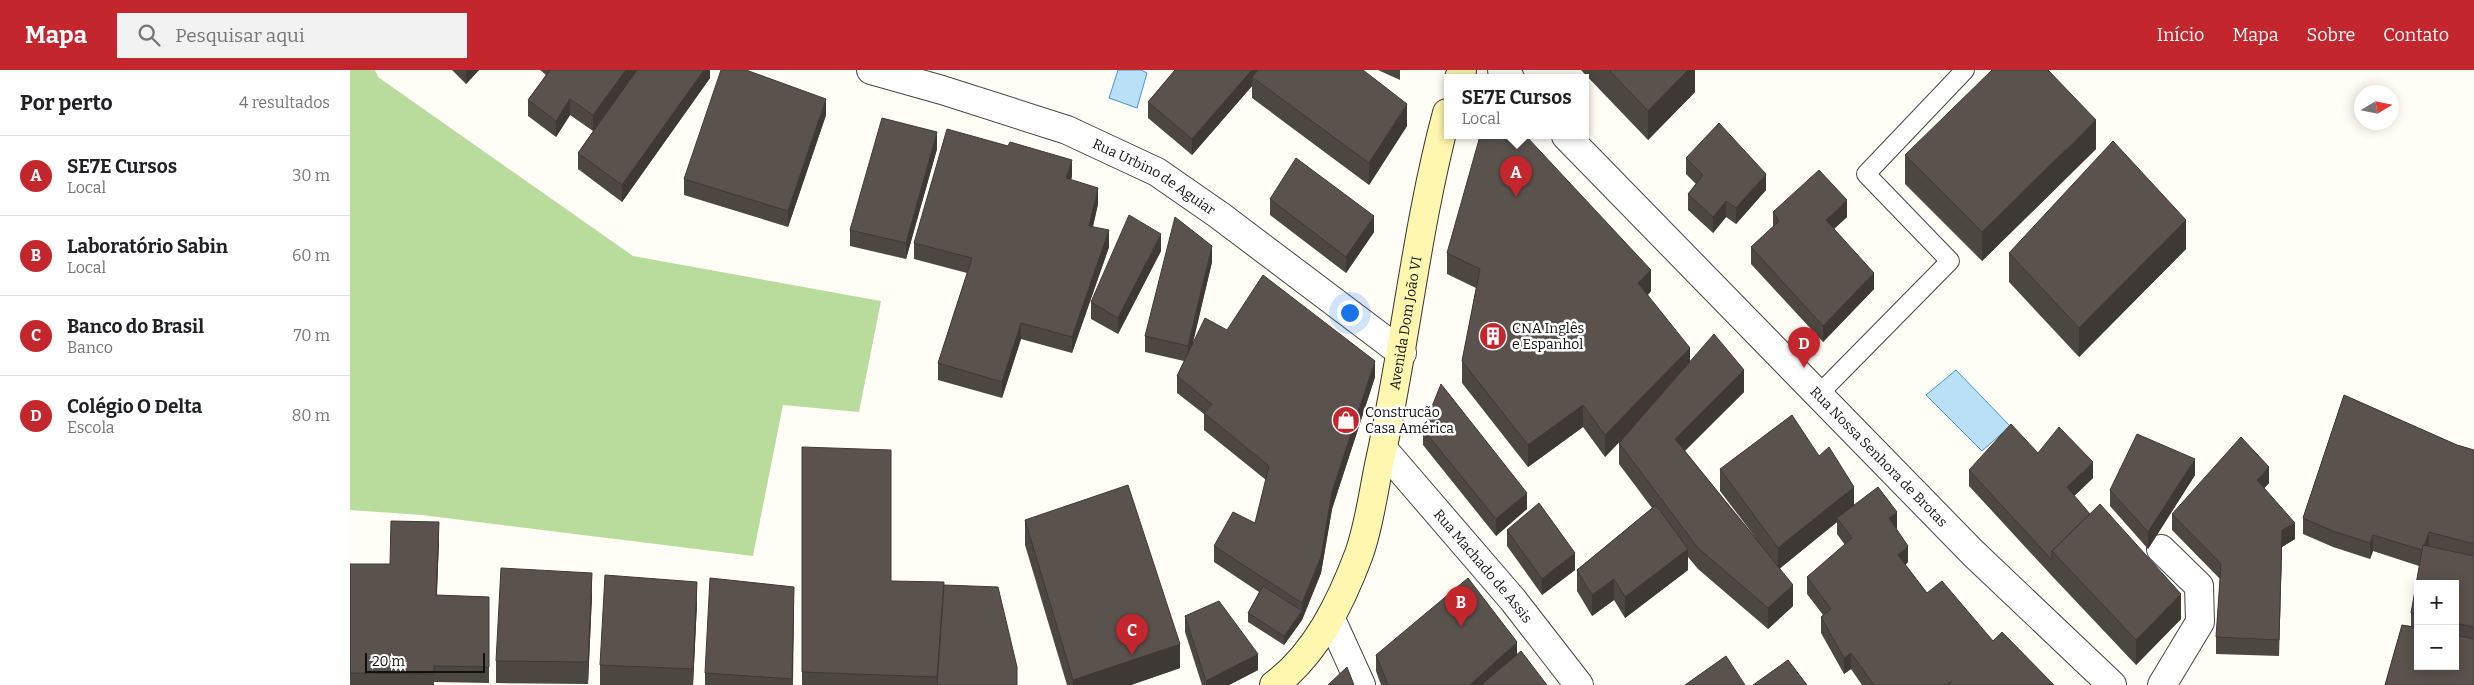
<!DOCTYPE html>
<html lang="pt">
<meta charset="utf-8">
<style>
:root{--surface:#fff;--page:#f2f2f2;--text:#202124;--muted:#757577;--line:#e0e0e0;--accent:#c4262e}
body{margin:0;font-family:Bitter,serif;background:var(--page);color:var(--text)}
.controls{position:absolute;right:15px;bottom:15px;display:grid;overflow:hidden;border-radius:0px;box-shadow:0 2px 12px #0003}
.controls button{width:45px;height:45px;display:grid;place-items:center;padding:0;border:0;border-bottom:1px solid var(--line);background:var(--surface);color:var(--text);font:25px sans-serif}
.compass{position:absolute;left:2004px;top:15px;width:45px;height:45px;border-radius:50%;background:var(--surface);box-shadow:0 2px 12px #0003;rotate:80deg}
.scale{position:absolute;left:15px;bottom:12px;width:120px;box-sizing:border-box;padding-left:5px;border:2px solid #111;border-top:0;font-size:14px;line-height:18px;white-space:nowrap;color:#111;-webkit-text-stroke:4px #fff;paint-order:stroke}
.you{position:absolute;left:999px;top:242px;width:18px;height:18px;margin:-12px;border:4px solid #fff;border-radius:50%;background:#1a73e8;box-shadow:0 0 0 8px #1a73e833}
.badge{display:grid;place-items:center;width:32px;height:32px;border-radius:50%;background:var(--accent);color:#fff;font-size:16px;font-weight:700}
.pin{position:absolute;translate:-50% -41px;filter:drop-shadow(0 1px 2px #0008)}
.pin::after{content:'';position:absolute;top:26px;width:18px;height:15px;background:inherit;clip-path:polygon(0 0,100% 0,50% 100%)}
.popup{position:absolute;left:1094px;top:4px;width:145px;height:65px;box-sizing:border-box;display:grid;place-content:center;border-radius:0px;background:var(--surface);filter:drop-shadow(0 1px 4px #0005);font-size:16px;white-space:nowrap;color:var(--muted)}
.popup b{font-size:19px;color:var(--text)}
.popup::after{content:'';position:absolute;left:50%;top:100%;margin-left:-10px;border:10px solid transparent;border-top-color:var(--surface)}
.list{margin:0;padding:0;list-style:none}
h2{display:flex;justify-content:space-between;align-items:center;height:65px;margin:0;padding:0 20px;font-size:21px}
h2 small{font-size:16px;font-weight:400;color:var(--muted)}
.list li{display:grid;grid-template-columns:32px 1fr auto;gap:15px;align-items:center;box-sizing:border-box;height:80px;padding:0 20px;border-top:1px solid var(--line)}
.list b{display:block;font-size:19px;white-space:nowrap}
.list p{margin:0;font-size:16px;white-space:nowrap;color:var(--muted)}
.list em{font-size:16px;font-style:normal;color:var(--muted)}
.icon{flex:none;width:28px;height:28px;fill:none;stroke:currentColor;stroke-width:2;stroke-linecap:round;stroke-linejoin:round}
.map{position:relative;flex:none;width:2124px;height:615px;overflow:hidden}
header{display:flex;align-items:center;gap:30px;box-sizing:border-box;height:70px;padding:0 25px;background:var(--accent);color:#fff}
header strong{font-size:24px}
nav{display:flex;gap:28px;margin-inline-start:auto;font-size:18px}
.search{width:350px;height:45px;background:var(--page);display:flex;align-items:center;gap:12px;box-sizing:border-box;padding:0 18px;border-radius:0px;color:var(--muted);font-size:19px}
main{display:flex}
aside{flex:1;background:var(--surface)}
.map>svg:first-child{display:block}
</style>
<header>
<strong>Mapa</strong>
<div class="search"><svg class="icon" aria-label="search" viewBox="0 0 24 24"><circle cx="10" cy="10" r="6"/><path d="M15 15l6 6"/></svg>Pesquisar aqui</div>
<nav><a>Início</a><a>Mapa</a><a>Sobre</a><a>Contato</a></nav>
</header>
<main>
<aside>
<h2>Por perto<small>4 resultados</small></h2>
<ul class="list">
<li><span class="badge">A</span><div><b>SE7E Cursos</b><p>Local</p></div><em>30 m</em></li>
<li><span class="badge">B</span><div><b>Laboratório Sabin</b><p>Local</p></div><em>60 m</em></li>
<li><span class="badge">C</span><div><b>Banco do Brasil</b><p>Banco</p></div><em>70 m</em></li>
<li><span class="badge">D</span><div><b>Colégio O Delta</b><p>Escola</p></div><em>80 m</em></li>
</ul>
</aside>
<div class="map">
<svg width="2124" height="615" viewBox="0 0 2124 615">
<rect width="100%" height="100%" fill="#fffdf5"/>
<path fill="#b9dc9c" d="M0,0H25L28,7L283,186L531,231L509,342L433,335L403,486L72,445L0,440Z"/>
<g fill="#b9e0f7" stroke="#3f96cf">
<path d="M768,0H791L797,3L787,38L759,28Z"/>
<path d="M1606,300L1660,356L1632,381L1576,325Z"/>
</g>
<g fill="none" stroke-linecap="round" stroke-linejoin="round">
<g stroke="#444" stroke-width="20">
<path id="lane" d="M1468,325L1600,191L1516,104L1615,0"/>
</g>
<g stroke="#444" stroke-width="30">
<g id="street">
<path id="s1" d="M521,0L592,20L717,60L807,102L869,145L1052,283"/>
<path d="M1152,0L1160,8"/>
<path id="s2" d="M1216,66L1623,483L1762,615"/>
<path id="s3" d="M1033,379L1163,530L1229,615"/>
<path d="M1811,479L1849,516L1850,552L1812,615"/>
<path d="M981,549L1011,615"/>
</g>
</g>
<g stroke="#333" stroke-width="30">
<g id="secondary">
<path d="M1109,8L1112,0"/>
<path id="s4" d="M924,615C966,584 991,532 1009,484C1019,456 1023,424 1029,395C1055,279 1066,158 1097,43"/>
</g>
</g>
<use href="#lane" stroke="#fff" stroke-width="18"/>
<use href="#street" stroke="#fff" stroke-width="28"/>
<use href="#secondary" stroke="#fff6b0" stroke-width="28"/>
</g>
<g fill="#4d4742" fill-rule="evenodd">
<path d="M102,0H129L116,14Z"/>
<path d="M190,0H360V8L272,132L228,99V83L243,61L220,45L206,67L178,46V30L196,5Z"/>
<path d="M825,0H1013L1057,56L1019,115L902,28V16L842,85L798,48V32Z"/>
<path d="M1028,0H1050V10Z"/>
<path d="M1231,0H1345V22L1298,70Z"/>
<path d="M476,45L438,157L334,125V109Z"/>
<path d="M587,79L556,189L500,176V160Z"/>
<path d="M1746,79L1632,191L1555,114V85Z"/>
<path d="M1336,88L1416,120L1386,154L1376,147L1363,163L1338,140V124L1346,114L1336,104Z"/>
<path d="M722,106L721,110L748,134L743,157L759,177L722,283L671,269L652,328L588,310V293L617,203L564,189V173Z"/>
<path d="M920,129L1024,162L996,203L920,145Z"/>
<path d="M1423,142L1497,147L1484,159L1524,219L1473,272L1401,194V177L1423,157Z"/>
<path d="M1836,179L1729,287L1659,212V183Z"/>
<path d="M811,181L768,264L741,249V232Z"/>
<path d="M1097,183L1301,221L1298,225L1340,292L1394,322L1335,381L1405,467L1370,421V399L1469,386L1504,435L1547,458L1546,459L1558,492L1555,495L1577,523L1704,615H1512L1501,599L1494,604L1471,563V547L1473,545L1457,524V507L1495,475L1487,464V452L1430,498L1443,536L1418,559L1348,499L1338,487V500L1275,548L1264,530L1242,546L1227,521V500L1302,438L1269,394V373L1270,371L1255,387L1233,357L1178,397L1112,313V291L1126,218L1097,204Z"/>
<path d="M862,192L843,273L877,260L1025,307L982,439L971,503L952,550L934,575L898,552V543L909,522L864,492V476L905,453L916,410L854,360V344L827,323V306L834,291L795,282V266Z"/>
<path d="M1994,325L2107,375L2124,380V615H2035L2052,555L2061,556V543L2069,496L2023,481L2020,489L1983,477L1953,464V448ZM2068,514H2105V596H2068Z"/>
<path d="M1073,359L1177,439L1146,466L1073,375Z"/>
<path d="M452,377L541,511L594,515L667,615H452Z"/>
<path d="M1688,383L1743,408L1724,426L1831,549L1786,595L1702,506L1619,416V400Z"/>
<path d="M1845,405L1798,479L1760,436V420Z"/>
<path d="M1919,413L1914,418L1945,469L1932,477L1929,586L1866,584V567L1870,509L1822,460V444Z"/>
<path d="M675,450L830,598L781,615H717L675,475Z"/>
<path d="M1157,460L1225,500L1192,525L1157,476Z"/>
<path d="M89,469L87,525L139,527V613L84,612V615H0V494H40Z"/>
<path d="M242,525L238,614L146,613V591Z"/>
<path d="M347,533L343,615H250V595Z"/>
<path d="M444,538L443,615H355V603Z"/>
<path d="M835,546L908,600L879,615H852L835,562Z"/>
<path d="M1167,584L1197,615H1031L1026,601V585Z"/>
</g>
<g fill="#3f3936">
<path d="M116,0H129L116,14Z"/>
<path d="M276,0H288L243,61V45Z"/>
<path d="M354,0H360V8L272,132V115Z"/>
<path d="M902,0H909L902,7V16L842,85V69Z"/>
<path d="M1338,0H1345V22L1298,70V41Z"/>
<path d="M220,29V45L206,67V51Z"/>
<path d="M476,29V45L438,157V141Z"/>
<path d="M1057,34V56L1019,115V93Z"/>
<path d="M1746,50V79L1632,191V162Z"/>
<path d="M587,62V79L556,189V173Z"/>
<path d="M722,90V106L716,125V108Z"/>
<path d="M1416,104V120L1386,154V138Z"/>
<path d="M748,118V134L739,172V156Z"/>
<path d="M1497,130V147L1476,166V150Z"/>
<path d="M1376,131V147L1363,163V147Z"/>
<path d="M1024,146V162L996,203V187Z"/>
<path d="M1836,150V179L1729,287V258Z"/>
<path d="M759,160V177L722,283V267Z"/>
<path d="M811,164V181L768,264V248Z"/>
<path d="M862,176V192L838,292V276Z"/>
<path d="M1301,200V221L1288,234V213Z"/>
<path d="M1524,203V219L1473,272V256Z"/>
<path d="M671,253V269L652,328V312Z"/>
<path d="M1340,278V299L1255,387V365Z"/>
<path d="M1025,291V307L982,439L971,503L952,550V533L982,422Z"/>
<path d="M1394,300V322L1325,390V369Z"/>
<path d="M1233,335V357L1178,397V375Z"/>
<path d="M1845,389V405L1798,479V462Z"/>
<path d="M1743,392V408L1717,433V417Z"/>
<path d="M1919,397V413L1907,426V410Z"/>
<path d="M1504,417V438L1487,448V452L1428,500V478Z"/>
<path d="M1177,423V439L1146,466V449Z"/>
<path d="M1547,442V458L1539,465V448Z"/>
<path d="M89,452V469L86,542V525Z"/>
<path d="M1945,453V469L1932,477L1929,586L1932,460Z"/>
<path d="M2079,462V478L2073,481Z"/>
<path d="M2023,465V481L2020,489V473Z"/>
<path d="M1558,476V492L1548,502V485Z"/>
<path d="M1338,479V500L1275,548V527Z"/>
<path d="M1225,483V500L1192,525V509Z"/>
<path d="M242,503V525L238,614V592Z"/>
<path d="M1264,509V530L1242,546V525Z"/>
<path d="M347,512V533L343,615V599Z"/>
<path d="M1443,515V536L1418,559V538Z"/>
<path d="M444,517V538L442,615V609Z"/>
<path d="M1831,524V549L1786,595V570Z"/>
<path d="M952,541V550L934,575V566Z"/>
<path d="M1167,572V589L1138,615H1120Z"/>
<path d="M830,574V598L781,615H723V610Z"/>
<path d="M1501,583V599L1494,604V588Z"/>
<path d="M908,584V600L879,615H856V611Z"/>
</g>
<g fill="#5a524d" stroke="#3f3936">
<path d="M200,0H276L243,45L220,29L206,51L178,30Z"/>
<path d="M287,0H354L272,115L228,83Z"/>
<path d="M371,0H396L476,29L438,141L334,109Z"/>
<path d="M825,0H902L842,69L798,32Z"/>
<path d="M908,0H1013L1057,34L1019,93L902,7Z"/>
<path d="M1259,0H1338L1298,41Z"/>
<path d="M1642,0H1698L1746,50L1632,162L1555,85Z"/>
<path d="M532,48L587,62L556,173L500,160Z"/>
<path d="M1369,53L1416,104L1386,138L1376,131L1363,147L1338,124L1353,105L1336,88Z"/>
<path d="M597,59L658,76L660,72L722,90L716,108L748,118L739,156L759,160L722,267L671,253L652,312L588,293L622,188L564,173Z"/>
<path d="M1130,66H1176L1301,200L1288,213L1340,278L1255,365L1233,335L1178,375L1112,291L1130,199L1097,183Z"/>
<path d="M1763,71L1836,150L1729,258L1659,183Z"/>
<path d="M946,88L1024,146L996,187L920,129Z"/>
<path d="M1469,100L1497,130L1476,150L1524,203L1473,256L1401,177L1429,151L1423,142Z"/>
<path d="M779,145L811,164L768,248L741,232Z"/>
<path d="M825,147L862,176L838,276L795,266Z"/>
<path d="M913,205L1025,291L982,422L971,487L952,533L864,476L883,442L905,453L919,396L854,343L862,334L827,306L855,248L877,260Z"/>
<path d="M1364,264L1394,300L1325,369L1443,515L1418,538L1348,478L1269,373Z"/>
<path d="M1091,314L1177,423L1146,449L1073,359Z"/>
<path d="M1994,325L2107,375L2124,380V474L2079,462L2074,476L2073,475L2072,480L2023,465L2020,473L1983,461L1953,448Z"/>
<path d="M1442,345L1469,386L1479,377L1504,417L1428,478L1370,399Z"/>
<path d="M1661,354L1688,383L1709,357L1743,392L1717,417L1740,444L1702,481V490L1619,400Z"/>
<path d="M1787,364L1845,389L1798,462L1760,420Z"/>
<path d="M1891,367L1919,397L1907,410L1945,453L1932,460L1929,570L1866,567L1871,494L1822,444Z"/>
<path d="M452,377L541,380V511L594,512L587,607L452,602Z"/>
<path d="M778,415L830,574L723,610L675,450Z"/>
<path d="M1528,417L1547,442L1539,448L1558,476L1548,485L1577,523L1592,511L1643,571L1652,562L1704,615H1598L1601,611L1598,615H1524L1501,583L1494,588L1471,547L1481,539L1457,507L1502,468L1487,448Z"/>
<path d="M1189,433L1225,483L1192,509L1157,460Z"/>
<path d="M1750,434L1831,524L1786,570L1702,481Z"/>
<path d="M1306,435L1338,479L1275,527L1264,509L1242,525L1227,500Z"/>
<path d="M41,451L89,452L86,525L139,527V597L84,596V604L0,603V494H40Z"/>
<path d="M2073,475L2124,486V557L2105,553V514H2068V544L2061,543Z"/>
<path d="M151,498L242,503L238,592L146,591Z"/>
<path d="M255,505L347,512L343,599L250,595Z"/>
<path d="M360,508L444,517L442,609L355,603Z"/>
<path d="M1118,508L1167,572L1120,615H1038L1026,585Z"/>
<path d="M594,515L648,517L667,597V615H587Z"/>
<path d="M913,516L952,541L934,566L898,543Z"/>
<path d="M869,531L908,584L856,611L835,546Z"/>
<path d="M2052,555L2068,558V596H2105V565L2124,569V615H2035Z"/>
<path d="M1171,581L1197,615H1131Z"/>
<path d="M1376,586L1395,615H1335Z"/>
<path d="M1438,590L1457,615H1403Z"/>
<path d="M997,597L1004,615H978Z"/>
</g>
<defs>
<g id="building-disc" transform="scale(1.4375)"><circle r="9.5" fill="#c4262e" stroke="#fff"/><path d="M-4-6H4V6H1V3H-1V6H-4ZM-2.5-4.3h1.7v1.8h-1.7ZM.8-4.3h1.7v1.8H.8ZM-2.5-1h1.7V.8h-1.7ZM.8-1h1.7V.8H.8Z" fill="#fff"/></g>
<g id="shop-disc" transform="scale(1.4375)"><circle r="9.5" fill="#c4262e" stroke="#fff"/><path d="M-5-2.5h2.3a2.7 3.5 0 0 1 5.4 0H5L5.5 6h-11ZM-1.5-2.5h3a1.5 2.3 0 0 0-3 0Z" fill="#fff"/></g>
</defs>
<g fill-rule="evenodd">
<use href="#building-disc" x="1143" y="266"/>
<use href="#shop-disc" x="996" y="350"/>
</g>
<g text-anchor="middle" stroke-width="5" stroke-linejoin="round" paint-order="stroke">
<g font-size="14" fill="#111" stroke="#fff">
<text dy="5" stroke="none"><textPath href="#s1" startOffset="304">Rua Urbino de Aguiar</textPath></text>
<text dy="5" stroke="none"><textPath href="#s4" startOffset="394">Avenida Dom João VI</textPath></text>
<text dy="5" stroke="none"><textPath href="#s2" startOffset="448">Rua Nossa Senhora de Brotas</textPath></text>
<text dy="5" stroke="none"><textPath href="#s3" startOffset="154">Rua Machado de Assis</textPath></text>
</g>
<g font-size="14" fill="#111" stroke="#fff" text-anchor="start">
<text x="1162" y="263">CNA Inglês<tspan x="1162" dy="16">e Espanhol</tspan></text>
<text x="1015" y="347">Construcão<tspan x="1015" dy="16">Casa América</tspan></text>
</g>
</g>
</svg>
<div class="controls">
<button>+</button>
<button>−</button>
</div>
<svg class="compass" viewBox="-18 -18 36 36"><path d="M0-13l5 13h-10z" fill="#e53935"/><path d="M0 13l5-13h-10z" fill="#757577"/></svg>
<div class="scale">20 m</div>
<div class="you"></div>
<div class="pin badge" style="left:1166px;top:127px">A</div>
<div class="popup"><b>SE7E Cursos</b>Local</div>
<div class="pin badge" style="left:1111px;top:557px">B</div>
<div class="pin badge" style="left:782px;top:585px">C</div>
<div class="pin badge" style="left:1454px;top:298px">D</div>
</div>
</main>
